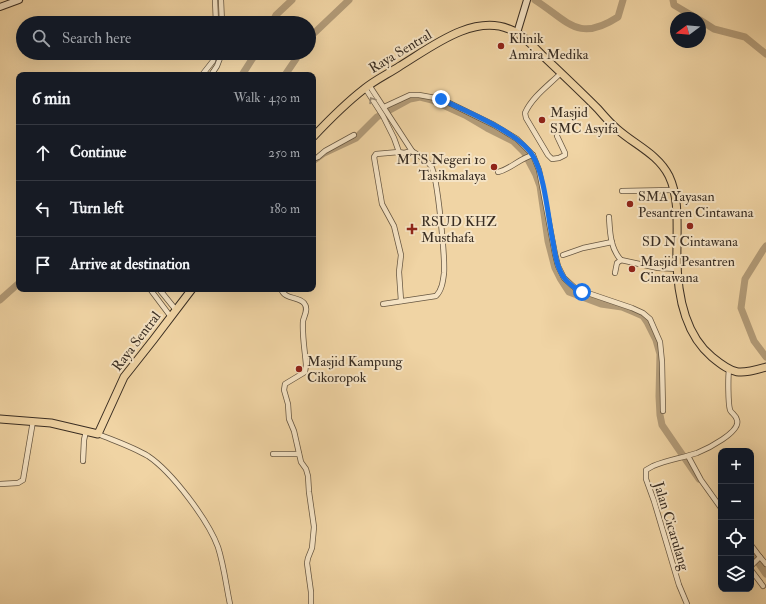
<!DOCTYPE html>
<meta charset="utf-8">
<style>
:root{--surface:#171b24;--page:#20242c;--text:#f1f3f6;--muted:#9ea1a6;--line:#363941}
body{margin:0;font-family:"IM FELL Double Pica",serif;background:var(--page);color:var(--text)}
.controls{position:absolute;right:12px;bottom:12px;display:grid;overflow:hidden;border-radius:8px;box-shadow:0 4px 16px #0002}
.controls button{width:36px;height:36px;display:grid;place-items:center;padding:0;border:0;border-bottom:1px solid var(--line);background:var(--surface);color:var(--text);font:20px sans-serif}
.compass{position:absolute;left:670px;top:12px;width:36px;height:36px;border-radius:50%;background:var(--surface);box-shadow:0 4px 16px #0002;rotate:254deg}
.stop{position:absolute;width:12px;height:12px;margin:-9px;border:3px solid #1a73e8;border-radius:50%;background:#fff}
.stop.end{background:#1a73e8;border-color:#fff;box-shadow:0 1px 4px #0008}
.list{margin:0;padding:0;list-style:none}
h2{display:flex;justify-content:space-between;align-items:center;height:52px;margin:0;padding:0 16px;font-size:17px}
h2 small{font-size:13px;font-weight:400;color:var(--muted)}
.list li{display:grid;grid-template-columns:26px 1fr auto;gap:12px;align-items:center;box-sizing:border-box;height:56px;padding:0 16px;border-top:1px solid var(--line)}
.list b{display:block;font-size:15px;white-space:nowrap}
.list em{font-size:13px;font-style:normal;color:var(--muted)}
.icon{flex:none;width:22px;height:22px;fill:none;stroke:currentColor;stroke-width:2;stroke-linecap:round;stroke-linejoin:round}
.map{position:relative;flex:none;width:766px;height:604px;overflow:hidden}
.search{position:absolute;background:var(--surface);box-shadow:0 4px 16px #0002;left:16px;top:16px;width:300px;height:44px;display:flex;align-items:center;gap:10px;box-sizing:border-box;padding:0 14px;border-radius:22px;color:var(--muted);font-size:15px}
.panel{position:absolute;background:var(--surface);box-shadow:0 4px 16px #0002;left:16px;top:72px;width:300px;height:220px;border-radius:8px}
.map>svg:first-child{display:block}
</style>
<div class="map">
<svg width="766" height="604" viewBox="0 0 766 604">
<rect width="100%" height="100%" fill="#f0d4a4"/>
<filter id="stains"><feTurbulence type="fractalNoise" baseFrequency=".005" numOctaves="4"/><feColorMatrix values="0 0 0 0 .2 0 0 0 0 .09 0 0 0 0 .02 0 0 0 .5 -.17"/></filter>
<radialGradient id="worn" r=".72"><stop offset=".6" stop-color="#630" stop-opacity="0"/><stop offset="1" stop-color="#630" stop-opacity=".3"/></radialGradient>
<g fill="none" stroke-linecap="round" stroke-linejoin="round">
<g stroke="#b29b78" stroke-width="7">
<path d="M535,0C568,21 578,43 618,17L623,0"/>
<path d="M673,0L674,5L696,18"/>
<path d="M700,20L714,29L745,37L766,54"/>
<path d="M272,23L276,15L292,0"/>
<path d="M309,38L349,0"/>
<path d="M242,75L256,53"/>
<path d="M285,75L300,53"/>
<path d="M313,161L324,153L356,138L377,117L410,99L420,97L432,100L465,115L487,128L513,141L524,152L536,175L540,186L548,241L555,268L560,278L569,292L601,304L622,307L634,312L643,316L647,322L656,340L660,354L659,396L660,415L662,425L699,479"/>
<path d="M766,246L763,250L745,279L741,308L754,341L766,357"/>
<path d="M0,300L19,283"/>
<path d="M751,552L766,574"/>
</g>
<g stroke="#675742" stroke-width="6">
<g id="minor">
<path d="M215,0L216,23"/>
<path d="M221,0L222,23"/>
<path d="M202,75L213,61L215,53"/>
<path d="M211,75L217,66L222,53"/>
<path d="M369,85L412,151"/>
<path d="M365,88L383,116L394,138L399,152L404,153L412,151C418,155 427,160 431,166C438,177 445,259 444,273C443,281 442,290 436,296L383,304"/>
<path d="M384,107L410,95H419L441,99L494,125L517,139L533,155L539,170L555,254L558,266L564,278L576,289L632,308L643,313L650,319L660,342L662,362L663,411"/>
<path d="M557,136L565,153V155L559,158L552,159L548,155L526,118L525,113C532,97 549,85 561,73"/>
<path d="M399,152L376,154L374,157L382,204L394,226L401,255L399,272L401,301"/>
<path d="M313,159L318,157L325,151L354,135"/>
<path d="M498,172C511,169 520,158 533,155"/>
<path d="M622,191L673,190"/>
<path d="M609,217C610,232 610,248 621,260"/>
<path d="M563,255L583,248L612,242"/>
<path d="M615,273L617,263L621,260L658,268L678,269"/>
<path d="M150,289L171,317"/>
<path d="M159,289L176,310"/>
<path d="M281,289C285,300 298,296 304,303C309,309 304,316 303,321C302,336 305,351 306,365L305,372L285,384L284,390L288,404L289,419L294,431L301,462L306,469L308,476L309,492L314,527L312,548L308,558L307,563L311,592V604"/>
<path d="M98,434C115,441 133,447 148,456C172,472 208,520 218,547C224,566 226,585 230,604"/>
<path d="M273,454H299"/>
<path d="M688,456L701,480L721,508"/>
<path d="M83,461L84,440L86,431"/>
<path d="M0,484L18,483L23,480L33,421"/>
<path d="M751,545L760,557L751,566"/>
<path d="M760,557L766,564"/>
<path d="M751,570L763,586"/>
<path d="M687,604L679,585L654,501L646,479V470L653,466C667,460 682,458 697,453C707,449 741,432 737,420C736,415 732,414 730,410C728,403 728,377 729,370"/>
</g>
</g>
<g stroke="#392d22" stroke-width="8">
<g id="secondary">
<path d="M0,7L19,0"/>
<path d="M517,33L527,0"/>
</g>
</g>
<g stroke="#392d22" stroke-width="9">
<g id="primary">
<path d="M313,137C329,120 346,103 364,89C375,80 388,74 400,66C430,48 472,14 509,29C522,34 532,45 542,55C561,73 579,90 598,109C604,116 610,123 617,129C635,145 658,154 669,176C679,197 677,223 677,246C676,283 681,331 712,357C734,375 738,375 766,367"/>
<path d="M0,419L51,423L98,434L124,377L154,339L192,289"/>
</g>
</g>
<use href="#minor" stroke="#f5e3c4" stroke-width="4.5"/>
<use href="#secondary" stroke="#f5e3c4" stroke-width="6"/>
<use href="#primary" stroke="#f0d4a4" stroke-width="7"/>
</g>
<defs><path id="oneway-chevron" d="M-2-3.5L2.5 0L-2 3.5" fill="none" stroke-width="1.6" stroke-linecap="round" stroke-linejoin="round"/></defs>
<use stroke="#978873" href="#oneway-chevron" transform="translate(372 100) rotate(-122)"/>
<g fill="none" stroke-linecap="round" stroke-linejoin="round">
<path stroke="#1a73e8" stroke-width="5" d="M441,99C466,112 519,132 533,156C545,176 548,218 553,242C555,254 557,269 565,279C570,285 576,289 582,292"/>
</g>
<g fill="#8f2418" stroke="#f5e3c4" stroke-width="1.5">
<circle cx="501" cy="46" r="4"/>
<circle cx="542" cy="120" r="4"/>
<circle cx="494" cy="167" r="4"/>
<circle cx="630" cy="204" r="4"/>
<circle cx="690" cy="226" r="4"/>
<path d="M410 223h4v4h4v4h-4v4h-4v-4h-4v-4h4z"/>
<circle cx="632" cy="269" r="4"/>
<circle cx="299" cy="369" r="4"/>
</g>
<g text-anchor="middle" stroke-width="4" stroke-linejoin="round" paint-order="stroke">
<g font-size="14" fill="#392d22" stroke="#f5e3c4" text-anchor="start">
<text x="509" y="43">Klinik<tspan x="509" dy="16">Amira Medika</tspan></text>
<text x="550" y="117">Masjid<tspan x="550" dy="16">SMC Asyifa</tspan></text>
<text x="486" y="164" text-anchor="end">MTS Negeri 10<tspan x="486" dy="16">Tasikmalaya</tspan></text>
<text x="638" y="201">SMA Yayasan<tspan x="638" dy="16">Pesantren Cintawana</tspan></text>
<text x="421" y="226">RSUD KHZ<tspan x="421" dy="16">Musthafa</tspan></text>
<text x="690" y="246" text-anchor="middle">SD N Cintawana</text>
<text x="640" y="266">Masjid Pesantren<tspan x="640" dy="16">Cintawana</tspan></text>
<text x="307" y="366">Masjid Kampung<tspan x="307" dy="16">Cikoropok</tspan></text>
</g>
<g font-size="14" fill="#392d22" stroke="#f5e3c4">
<text transform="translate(400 51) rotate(-31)" y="5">Raya Sentral</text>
<text transform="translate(136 341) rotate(-53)" y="5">Raya Sentral</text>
<text transform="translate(672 526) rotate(73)" y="5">Jalan Cicarulang</text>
</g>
</g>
<rect width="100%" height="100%" filter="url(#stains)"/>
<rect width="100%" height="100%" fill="url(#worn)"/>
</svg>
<div class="controls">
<button>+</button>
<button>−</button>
<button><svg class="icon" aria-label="locate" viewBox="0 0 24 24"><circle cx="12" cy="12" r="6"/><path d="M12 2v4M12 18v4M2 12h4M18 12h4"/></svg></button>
<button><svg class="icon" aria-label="layers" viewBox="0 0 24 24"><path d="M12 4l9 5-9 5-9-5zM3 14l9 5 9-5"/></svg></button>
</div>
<svg class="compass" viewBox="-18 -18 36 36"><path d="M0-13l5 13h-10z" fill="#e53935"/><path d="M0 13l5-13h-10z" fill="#9ea1a6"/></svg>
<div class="stop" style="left:582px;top:292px"></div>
<div class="stop end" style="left:441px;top:99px"></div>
<div class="search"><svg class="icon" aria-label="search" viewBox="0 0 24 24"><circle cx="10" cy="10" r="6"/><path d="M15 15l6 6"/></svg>Search here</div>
<section class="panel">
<h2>6 min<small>Walk · 430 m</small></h2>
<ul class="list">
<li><svg class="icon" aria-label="ahead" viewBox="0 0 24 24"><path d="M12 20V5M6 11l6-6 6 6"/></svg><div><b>Continue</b></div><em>250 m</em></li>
<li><svg class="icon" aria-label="left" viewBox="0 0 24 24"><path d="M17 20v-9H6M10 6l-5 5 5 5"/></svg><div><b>Turn left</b></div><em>180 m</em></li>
<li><svg class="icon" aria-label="arrive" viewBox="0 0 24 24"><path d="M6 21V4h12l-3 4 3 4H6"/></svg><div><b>Arrive at destination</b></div></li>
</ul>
</section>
</div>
